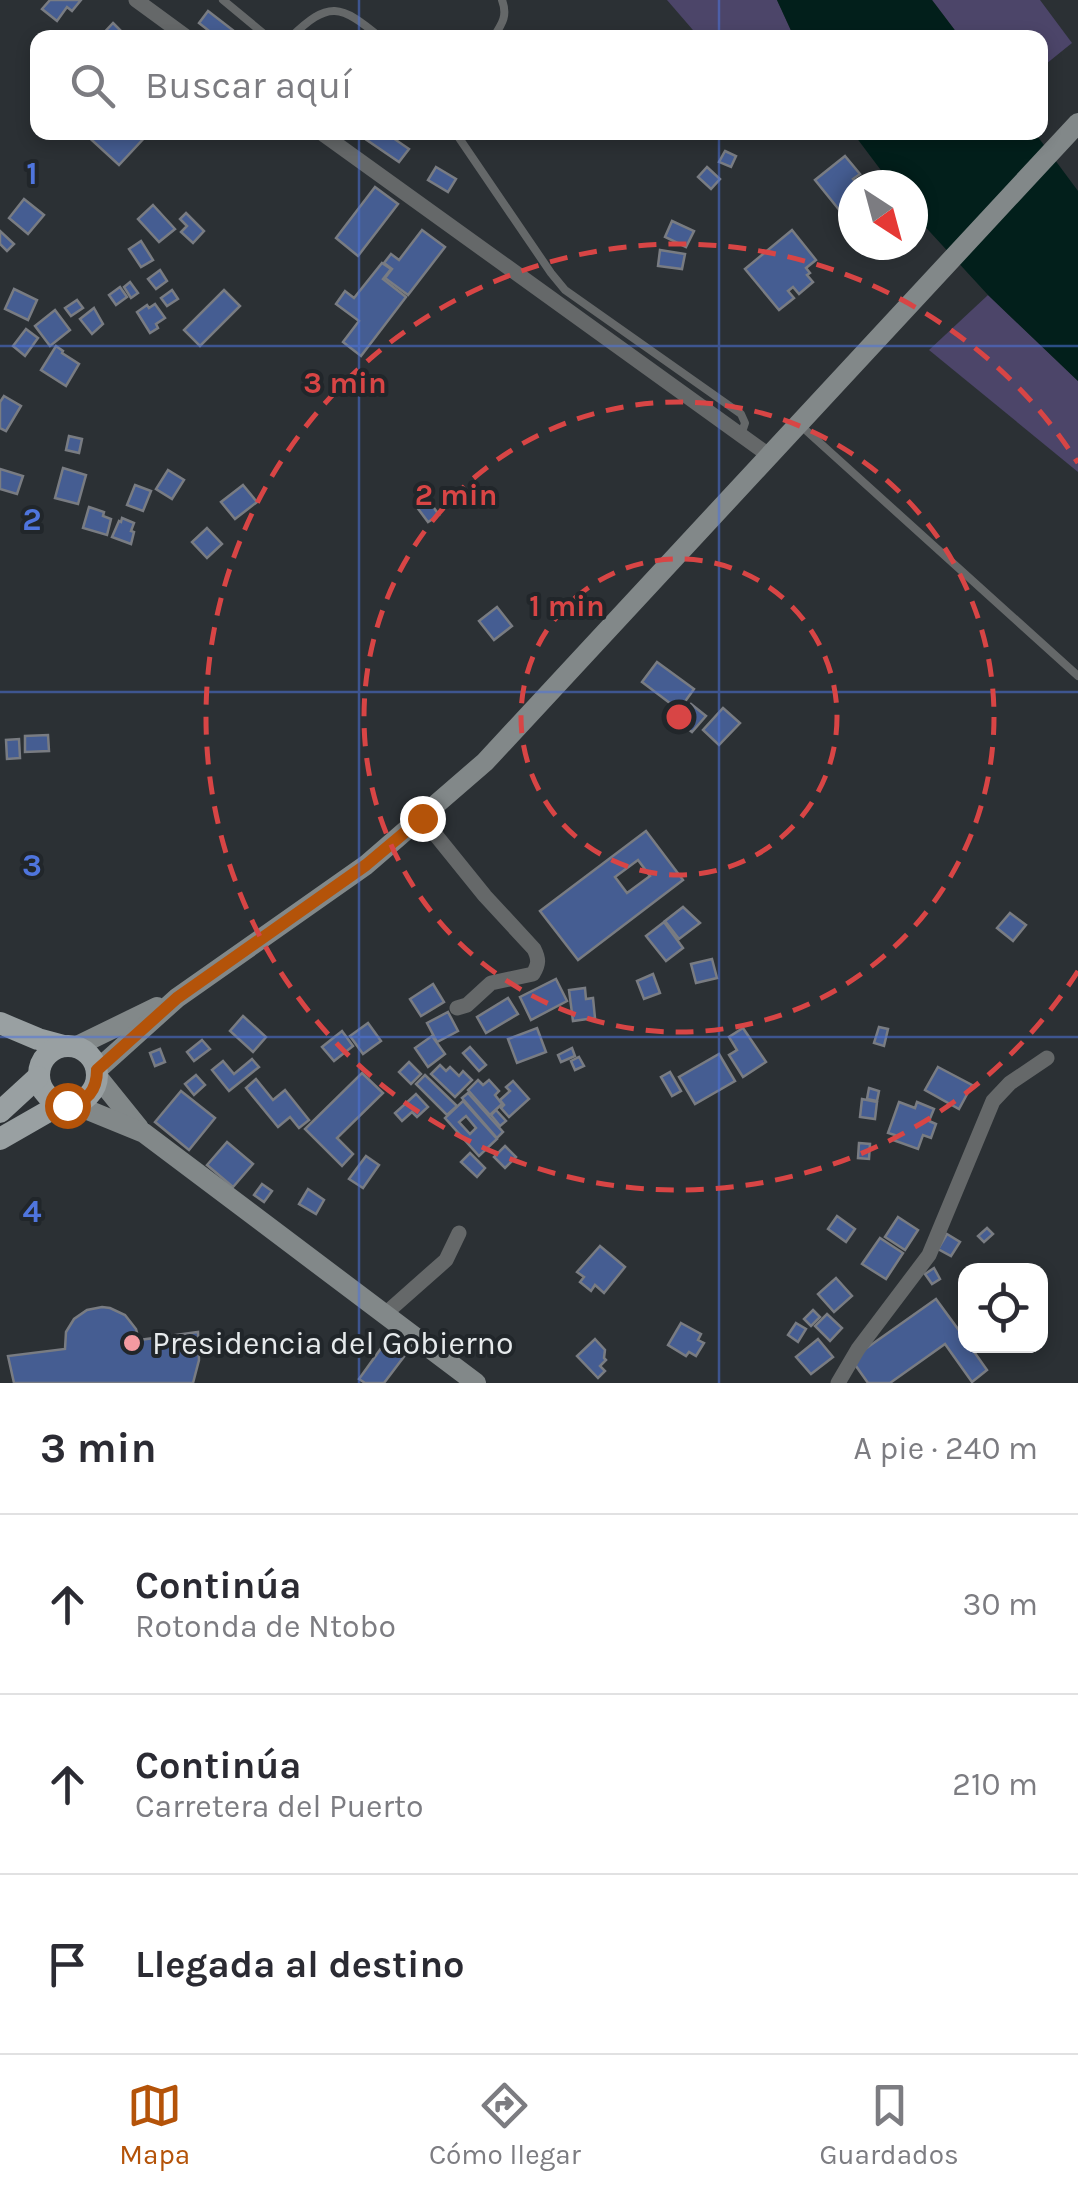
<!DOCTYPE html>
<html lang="es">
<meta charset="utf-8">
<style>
:root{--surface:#fff;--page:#f2f2f3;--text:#2b2b33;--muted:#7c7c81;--line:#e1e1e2;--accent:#b45309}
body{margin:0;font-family:Karla,sans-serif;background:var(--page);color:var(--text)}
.controls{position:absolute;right:30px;bottom:30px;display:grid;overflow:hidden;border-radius:20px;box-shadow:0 5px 15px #0003}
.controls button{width:90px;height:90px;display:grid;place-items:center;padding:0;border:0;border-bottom:2px solid var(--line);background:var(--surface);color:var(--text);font:50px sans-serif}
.compass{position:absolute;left:838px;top:170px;width:90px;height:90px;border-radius:50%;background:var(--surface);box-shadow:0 5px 15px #0003;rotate:144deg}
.stop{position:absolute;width:30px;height:30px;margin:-22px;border:8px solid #b45309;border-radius:50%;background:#fff}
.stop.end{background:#b45309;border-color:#fff;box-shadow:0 2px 10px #0008}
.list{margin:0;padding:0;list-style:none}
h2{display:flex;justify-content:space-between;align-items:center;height:130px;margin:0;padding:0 40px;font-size:42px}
h2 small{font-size:32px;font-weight:400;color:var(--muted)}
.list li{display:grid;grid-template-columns:65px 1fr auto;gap:30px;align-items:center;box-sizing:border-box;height:180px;padding:0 40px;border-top:2px solid var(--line)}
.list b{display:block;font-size:38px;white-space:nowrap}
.list p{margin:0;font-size:32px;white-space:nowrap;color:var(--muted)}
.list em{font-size:32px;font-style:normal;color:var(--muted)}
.icon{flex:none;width:55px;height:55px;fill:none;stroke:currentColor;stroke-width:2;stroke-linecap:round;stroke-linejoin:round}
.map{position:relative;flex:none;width:1078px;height:1383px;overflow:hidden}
.search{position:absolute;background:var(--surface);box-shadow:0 5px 15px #0003;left:30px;right:30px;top:30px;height:110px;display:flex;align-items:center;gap:25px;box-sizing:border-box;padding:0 35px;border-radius:20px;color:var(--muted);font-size:38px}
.sheet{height:670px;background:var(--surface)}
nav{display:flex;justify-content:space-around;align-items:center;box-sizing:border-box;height:140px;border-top:2px solid var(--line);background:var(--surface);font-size:28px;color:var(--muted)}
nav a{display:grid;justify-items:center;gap:5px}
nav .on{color:var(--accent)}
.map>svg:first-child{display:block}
</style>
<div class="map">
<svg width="1078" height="1383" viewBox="0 0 1078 1383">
<rect width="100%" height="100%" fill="#2b3034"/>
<g fill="#4c4569">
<path d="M667,0H777L794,37H699Z"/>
<path d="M932,0H1040L1072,43L1041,68L1040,38L960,37Z"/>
<path d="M988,295L1078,381V472L929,350Z"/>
</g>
<g fill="#021f1b">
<path d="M777,0H932L960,37H794Z"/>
<path d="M853,133H1035L1078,191V381L988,295L919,220L913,212V185H892Z"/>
</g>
<g fill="#455d92" stroke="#797c82" stroke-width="2.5" fill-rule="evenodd">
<path d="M50,0H81L72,11L67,7L57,21L42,9Z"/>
<path d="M208,11L243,38H218L199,23Z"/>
<path d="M113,23L128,38H99Z"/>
<path d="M83,132H142L146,136L119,165Z"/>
<path d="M360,132H397L393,138L409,149L399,162L358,134Z"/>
<path d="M725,151L736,156L731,167L719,162Z"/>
<path d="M845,156L860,174L853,179L858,185H853V227L815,180Z"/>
<path d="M436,167L456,179L448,192L428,180Z"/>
<path d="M707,167L720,179L711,189L698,177Z"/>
<path d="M375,187L398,204L358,256L336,238Z"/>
<path d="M24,199L44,215L28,234L9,218Z"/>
<path d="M153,205L175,229L159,242L138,219Z"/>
<path d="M186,213L204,231L193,243L181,232L187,226L180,219Z"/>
<path d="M672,221L694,231L686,247L665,237Z"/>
<path d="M422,230L445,247L408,295L385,278L392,269L384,263L391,254L399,260Z"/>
<path d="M792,230L816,260L806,268L810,273L807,275L813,282L799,294L793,287L788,291L794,298L779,310L745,269Z"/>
<path d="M0,231L14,244L7,251L0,244Z"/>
<path d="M141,241L153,260L141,267L129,249Z"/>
<path d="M867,245H891L876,256Z"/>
<path d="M660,250L685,254L682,269L658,266Z"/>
<path d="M382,263L391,269L383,279L406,297L361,356L343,342L359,321L336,304L345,291L354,298Z"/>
<path d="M160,270L167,281L156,289L148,279Z"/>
<path d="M130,282L138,293L131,298L124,287Z"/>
<path d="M120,287L127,297L116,305L109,295Z"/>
<path d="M14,289L37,300L28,320L5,309Z"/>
<path d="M172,290L178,299L167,306L161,298Z"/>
<path d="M224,290L240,306L200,346L184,330Z"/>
<path d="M77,300L83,308L71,316L65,308Z"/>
<path d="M155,304L165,318L156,324L158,328L150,333L137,312L147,305L149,308Z"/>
<path d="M94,308L103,324L92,334L80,319Z"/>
<path d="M55,310L70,330L50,346L35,326Z"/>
<path d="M26,329L38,338L25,356L13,346Z"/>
<path d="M56,346L63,351L62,353L79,364L66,386L41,370Z"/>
<path d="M4,396L21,406L6,431L0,428V402Z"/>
<path d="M69,436L82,439L79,453L66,450Z"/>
<path d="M63,468L86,475L78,504L55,498Z"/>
<path d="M0,469L23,476L17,494L0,489Z"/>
<path d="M168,470L184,480L172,499L156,489Z"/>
<path d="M135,485L151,491L143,511L127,505Z"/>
<path d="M243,485L257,502L235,519L221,502Z"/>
<path d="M427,498L439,515L428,522L416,506Z"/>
<path d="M89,507L104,512L103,516L111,519L107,535L83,528Z"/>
<path d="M122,518L134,523L131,531L134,532L131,544L112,537L119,521L121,522Z"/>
<path d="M207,528L222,544L207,558L192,542Z"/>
<path d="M497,607L512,626L494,640L479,621Z"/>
<path d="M657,662L694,689L679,710L642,682Z"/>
<path d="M691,704L706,716L692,732L678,721Z"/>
<path d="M723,708L740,723L719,745L703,730Z"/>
<path d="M48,735L49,751L25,752V736Z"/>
<path d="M19,739L20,758L7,759L6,740Z"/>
<path d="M646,831L683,880L578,960L540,911ZM638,860L650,876L627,893L615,877Z"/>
<path d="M683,907L700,923L679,939L665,921Z"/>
<path d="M1010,913L1026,925L1013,941L997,928Z"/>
<path d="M664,922L683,948L666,961L646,936Z"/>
<path d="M712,959L717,978L696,983L691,964Z"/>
<path d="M653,974L660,993L644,999L637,981Z"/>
<path d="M556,979L567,1001L531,1020L520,997Z"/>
<path d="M433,984L444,1002L421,1016L410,999Z"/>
<path d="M585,988L586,999L593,998L595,1018L573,1021L569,990Z"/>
<path d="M508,998L518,1014L486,1033L477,1017Z"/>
<path d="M448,1012L458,1031L437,1042L427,1023Z"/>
<path d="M243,1016L266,1037L253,1052L230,1031Z"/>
<path d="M368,1023L381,1041L363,1054L350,1036Z"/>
<path d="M879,1027L888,1029L884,1046L874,1043Z"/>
<path d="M537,1028L546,1052L517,1063L508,1039Z"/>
<path d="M743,1028L766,1062L743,1077L729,1055L737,1050L729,1037Z"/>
<path d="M342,1031L353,1046L334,1061L322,1047Z"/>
<path d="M432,1036L445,1054L428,1067L415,1048Z"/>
<path d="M202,1040L210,1049L194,1061L187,1052Z"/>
<path d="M470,1047L486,1065L479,1071L463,1053Z"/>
<path d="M572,1048L575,1056L561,1062L558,1055Z"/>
<path d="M160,1049L165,1062L155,1066L150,1053Z"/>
<path d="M719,1054L735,1081L695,1104L679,1077Z"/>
<path d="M579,1057L584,1066L575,1070L571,1061Z"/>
<path d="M252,1059L259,1067L229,1091L212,1070L223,1061L234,1074Z"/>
<path d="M409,1062L421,1074L411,1084L399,1072Z"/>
<path d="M440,1065L446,1071L450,1067L459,1076L463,1071L472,1080L455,1097L431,1074Z"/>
<path d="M938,1067L972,1085L959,1109L925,1090Z"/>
<path d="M670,1072L681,1091L672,1096L661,1077Z"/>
<path d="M362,1073L383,1093L337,1138L353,1154L342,1166L305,1129Z"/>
<path d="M196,1075L205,1085L194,1095L185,1084Z"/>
<path d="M425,1075L457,1106L447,1115L416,1084Z"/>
<path d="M256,1079L273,1100L285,1090L309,1120L299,1128L290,1117L278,1127L246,1088Z"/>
<path d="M478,1080L483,1085L489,1080L499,1091L495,1095L502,1104L490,1115L468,1090Z"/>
<path d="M513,1081L529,1099L509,1117L501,1108L504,1105L500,1100L510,1091L506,1087Z"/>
<path d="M869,1088L879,1091L877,1101L867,1099Z"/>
<path d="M181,1091L215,1118L189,1150L155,1122Z"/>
<path d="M468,1093L503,1132L497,1138L462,1098Z"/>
<path d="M416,1094L428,1107L417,1117L412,1112L402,1121L395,1113Z"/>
<path d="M862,1099L877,1102L875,1119L860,1117Z"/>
<path d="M463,1101L497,1139L479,1156L445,1118ZM466,1116L476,1128L470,1134L459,1122Z"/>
<path d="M899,1102L915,1108L917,1102L934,1109L929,1121L936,1124L931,1138L923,1135L918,1149L893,1140L895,1135L888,1133Z"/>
<path d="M496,1110L506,1121L500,1126L491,1115Z"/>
<path d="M227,1142L253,1164L233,1187L207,1165Z"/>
<path d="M859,1143L870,1144L869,1159L858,1158Z"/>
<path d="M505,1146L516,1157L505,1168L494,1157Z"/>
<path d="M470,1153L485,1168L477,1177L461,1162Z"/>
<path d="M366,1156L379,1165L363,1188L349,1179Z"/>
<path d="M262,1184L272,1191L264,1202L254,1195Z"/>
<path d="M308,1189L324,1200L316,1214L299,1204Z"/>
<path d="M837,1216L855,1229L846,1242L828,1229Z"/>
<path d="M898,1217L918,1230L905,1250L885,1237Z"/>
<path d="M987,1228L993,1234L984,1242L978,1236Z"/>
<path d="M947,1234L960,1242L951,1256L938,1249Z"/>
<path d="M880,1238L903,1253L886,1279L862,1264Z"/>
<path d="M600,1246L625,1267L604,1293L595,1285L591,1291L580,1282L584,1277L577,1272Z"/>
<path d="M934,1268L940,1279L932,1284L925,1274Z"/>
<path d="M836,1278L852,1296L834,1312L818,1294Z"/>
<path d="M936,1299L966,1340V1346H970L987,1370L972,1382L945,1344L890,1383H868L851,1359Z"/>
<path d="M102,1307L110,1308L125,1315L136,1329L139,1340L198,1332L199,1360L193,1383H14L8,1356L65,1349L66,1332L74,1319L87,1310Z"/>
<path d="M813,1310L820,1317L811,1326L804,1319Z"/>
<path d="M827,1314L842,1328L830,1341L815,1326Z"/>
<path d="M681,1323L701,1334L698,1340L704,1343L696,1356L689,1352L686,1356L668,1345Z"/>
<path d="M796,1323L806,1329L798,1342L788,1335Z"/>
<path d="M595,1339L605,1350L604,1358L606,1360L600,1366L605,1371L598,1378L577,1356Z"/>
<path d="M818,1339L833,1357L811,1374L796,1357Z"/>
<path d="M387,1340L406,1354L384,1383H365L359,1379Z"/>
</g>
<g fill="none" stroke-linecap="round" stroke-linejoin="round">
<g stroke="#656869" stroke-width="8">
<path d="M223,0L269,38"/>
<path d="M290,38C329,0 340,4 381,38"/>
<path d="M493,38C502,24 508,16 502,0"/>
<path d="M455,132L551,273L565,290L741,414L745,423L741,435"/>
<path d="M799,424L1078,676"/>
</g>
<g stroke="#656869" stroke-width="15">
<path d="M136,0L188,38"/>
<path d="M320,132L770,456"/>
<path d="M422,818L485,896L534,949C539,959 539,964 533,974L491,983L467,1005L457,1008"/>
<path d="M385,1314L446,1260L459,1233"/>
<path d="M838,1383L858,1349L929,1255L993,1101L1010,1083L1047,1058"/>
</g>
<g stroke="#828889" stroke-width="20">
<path d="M75,1047L157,1007"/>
<path d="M97,1070L177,998L366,865L485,762L1078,123"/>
<path d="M97,1076L139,1128"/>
<path d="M73,1104L144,1133L476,1383"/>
</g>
<g stroke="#99a0a2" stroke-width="22">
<path d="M0,1023L38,1039L64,1046"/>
<circle cx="68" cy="1075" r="29"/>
<path d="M0,1112L38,1077"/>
<path d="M0,1139L61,1104"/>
</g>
</g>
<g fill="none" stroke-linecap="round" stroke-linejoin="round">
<path stroke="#b45309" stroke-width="12" d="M67,1105C87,1103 97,1090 97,1070L177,998L366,865L422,818"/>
</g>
<path fill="none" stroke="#4f75dd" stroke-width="2.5" stroke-opacity="0.55" d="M359,0V38M719,0V38M359,132V1383M719,132V1383M0,346H1078M0,692H1078M0,1037H1078"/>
<g fill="none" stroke="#d84545" stroke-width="5" stroke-dasharray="18 12">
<circle cx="679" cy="717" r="158"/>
<circle cx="679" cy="717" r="315"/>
<path d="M1078 971A473 473 0 1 1 1078 463"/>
</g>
<circle fill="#f49aa1" stroke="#21262a" stroke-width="4" cx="132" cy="1343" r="10"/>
<g text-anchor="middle" stroke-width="8" stroke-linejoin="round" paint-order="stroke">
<g font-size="32" fill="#e6eaec" stroke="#21262a" text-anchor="start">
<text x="152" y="1354">Presidencia del Gobierno</text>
</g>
</g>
<g font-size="32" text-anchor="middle" font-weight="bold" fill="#4f75dd" stroke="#21262a" stroke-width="8" stroke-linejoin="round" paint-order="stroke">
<text x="32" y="184">1</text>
<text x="32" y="530">2</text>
<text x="32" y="876">3</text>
<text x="32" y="1222">4</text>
</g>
<circle cx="679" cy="717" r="15" fill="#d84545" stroke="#21262a" stroke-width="5"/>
<g font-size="30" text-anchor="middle" font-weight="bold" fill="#d84545" stroke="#21262a" stroke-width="8" stroke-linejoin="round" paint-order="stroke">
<text x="345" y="393">3 min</text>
<text x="456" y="505">2 min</text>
<text x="567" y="616">1 min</text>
</g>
</svg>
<div class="controls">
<button><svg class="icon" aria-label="locate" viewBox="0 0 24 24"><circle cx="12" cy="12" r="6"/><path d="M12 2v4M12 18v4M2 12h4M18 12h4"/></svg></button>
</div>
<svg class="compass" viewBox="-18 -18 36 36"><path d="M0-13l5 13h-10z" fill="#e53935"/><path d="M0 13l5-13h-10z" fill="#7c7c81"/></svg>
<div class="stop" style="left:67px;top:1105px"></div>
<div class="stop end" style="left:422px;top:818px"></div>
<div class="search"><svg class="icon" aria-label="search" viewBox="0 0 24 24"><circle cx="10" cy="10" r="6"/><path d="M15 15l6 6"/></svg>Buscar aquí</div>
</div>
<section class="sheet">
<h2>3 min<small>A pie · 240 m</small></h2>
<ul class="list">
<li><svg class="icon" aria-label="ahead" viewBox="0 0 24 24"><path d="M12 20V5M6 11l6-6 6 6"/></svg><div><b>Continúa</b><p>Rotonda de Ntobo</p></div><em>30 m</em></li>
<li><svg class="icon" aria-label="ahead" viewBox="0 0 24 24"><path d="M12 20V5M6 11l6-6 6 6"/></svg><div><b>Continúa</b><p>Carretera del Puerto</p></div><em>210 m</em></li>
<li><svg class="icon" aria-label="arrive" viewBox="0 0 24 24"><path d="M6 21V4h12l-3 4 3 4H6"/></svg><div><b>Llegada al destino</b></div></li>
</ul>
</section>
<nav>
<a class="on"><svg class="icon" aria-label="map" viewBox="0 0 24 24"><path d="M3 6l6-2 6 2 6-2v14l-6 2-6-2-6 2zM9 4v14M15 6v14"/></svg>Mapa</a>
<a><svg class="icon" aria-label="directions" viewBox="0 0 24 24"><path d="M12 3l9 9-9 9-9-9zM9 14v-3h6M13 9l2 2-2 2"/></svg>Cómo llegar</a>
<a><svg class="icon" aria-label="saved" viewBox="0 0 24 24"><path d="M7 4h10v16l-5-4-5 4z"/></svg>Guardados</a>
</nav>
